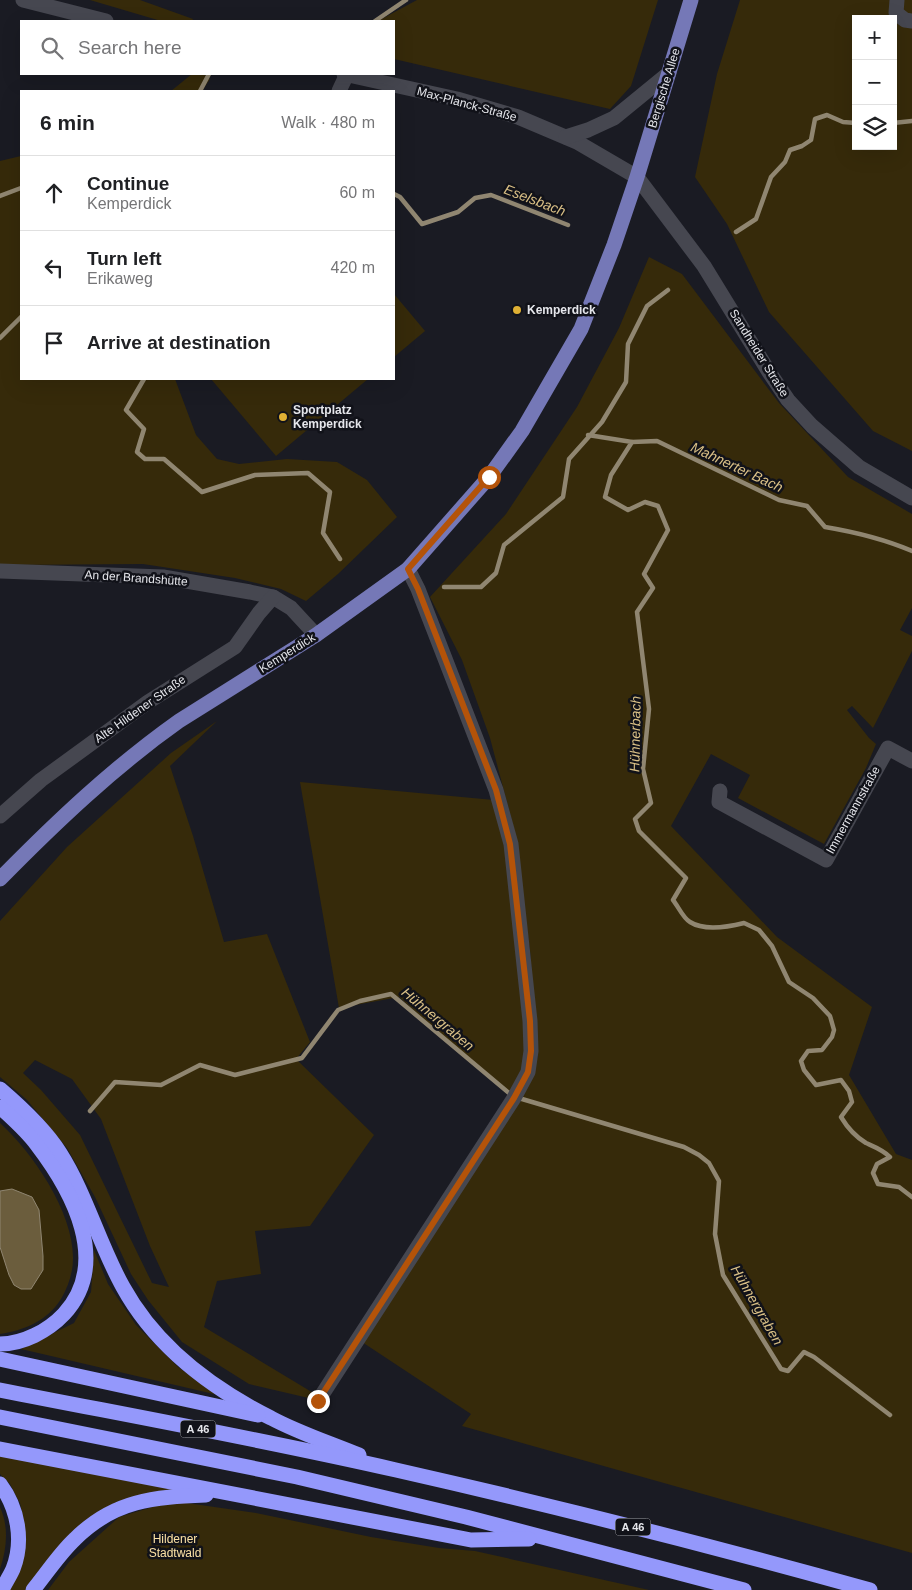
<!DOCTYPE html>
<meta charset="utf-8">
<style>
:root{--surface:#fff;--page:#f6f6f6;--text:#202124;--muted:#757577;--line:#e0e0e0}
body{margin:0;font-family:Arial,sans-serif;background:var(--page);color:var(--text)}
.controls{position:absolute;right:15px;top:15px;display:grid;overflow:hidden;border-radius:0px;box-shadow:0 5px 20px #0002}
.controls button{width:45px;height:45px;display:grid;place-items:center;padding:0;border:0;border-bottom:1px solid var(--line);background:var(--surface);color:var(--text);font:25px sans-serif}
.stop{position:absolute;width:15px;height:15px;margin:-11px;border:4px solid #b45309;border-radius:50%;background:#fff}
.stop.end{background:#b45309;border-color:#fff;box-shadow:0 1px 5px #0008}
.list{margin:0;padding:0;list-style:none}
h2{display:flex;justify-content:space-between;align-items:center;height:65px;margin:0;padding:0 20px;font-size:21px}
h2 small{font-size:16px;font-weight:400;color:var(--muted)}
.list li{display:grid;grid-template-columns:32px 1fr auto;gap:15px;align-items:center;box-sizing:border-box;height:75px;padding:0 20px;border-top:1px solid var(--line)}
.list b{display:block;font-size:19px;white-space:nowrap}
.list p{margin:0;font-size:16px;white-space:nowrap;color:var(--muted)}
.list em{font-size:16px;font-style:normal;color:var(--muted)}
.icon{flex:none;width:28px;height:28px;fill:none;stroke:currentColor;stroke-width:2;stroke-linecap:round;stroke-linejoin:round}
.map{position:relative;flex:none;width:912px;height:1590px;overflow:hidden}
.search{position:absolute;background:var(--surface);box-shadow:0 5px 20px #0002;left:20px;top:20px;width:375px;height:55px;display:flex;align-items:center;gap:12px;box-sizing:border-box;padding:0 18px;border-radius:0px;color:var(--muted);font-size:19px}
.panel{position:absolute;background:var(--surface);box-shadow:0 5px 20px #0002;left:20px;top:90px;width:375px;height:290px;border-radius:0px}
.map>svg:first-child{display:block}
</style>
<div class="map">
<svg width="912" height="1590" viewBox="0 0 912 1590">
<rect width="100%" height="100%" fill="#1a1b23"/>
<g fill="#362a0a" fill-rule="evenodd">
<path d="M90,0H140L193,19L192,21H161Z"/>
<path d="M417,0H658L631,86L610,109L394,59V21H378Z"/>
<path d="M740,0H912V451L873,431L769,312L727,224L695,177L717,74ZM856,19H893V146H856Z"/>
<path d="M192,74H203L210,79L202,91H171Z"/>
<path d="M21,156V379H175L196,435L217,459L239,464L287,459L337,462L367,480L397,517L338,574L306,601L281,589L235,578L143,564L0,565V161Z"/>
<path d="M649,257L682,274L779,403L848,477L912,514V608L900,630L912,636V651L873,728L852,706L847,710L869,738L876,744L866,768L824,844L738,798L750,775L711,754L671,826L777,937L872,1007L849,1075L896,1154L912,1160V1553L462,1426L471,1414L362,1342L530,1080L538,1056L530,950L512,821L490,738L462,660L430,597L506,514L577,407L619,328Z"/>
<path d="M394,294L425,331L394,357Z"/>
<path d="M211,379H368L276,456Z"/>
<path d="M217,721L170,766L193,836L224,942L267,934L310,1042L296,1059L374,1135L310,1226L255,1231L261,1274L217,1281L204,1327L330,1403L249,1384L182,1342L148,1300L131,1274L95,1197L67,1148L27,1100L0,1077V921L67,847L171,753ZM35,1060L72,1079L101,1119L150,1246L169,1287L152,1283L80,1135L41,1090L23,1073Z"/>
<path d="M300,782L494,800L508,860L527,1050L523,1074L510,1096L399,997L339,1008Z"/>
<path d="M0,1123C33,1153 74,1213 73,1259C73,1273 68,1287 61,1299C47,1321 25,1330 0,1334V1247L5,1259L43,1256L39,1210L2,1190L0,1191Z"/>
<path d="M94,1250L108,1284L136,1325L178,1367L218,1395L21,1349L74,1323L91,1292Z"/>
<path d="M0,1454L181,1489L138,1497L58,1549L25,1590H9L24,1522L20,1503L10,1484L0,1474Z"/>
<path d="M173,1501L256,1513L371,1537L439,1548L475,1551L649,1590H48L69,1562L119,1517Z"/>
<path d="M0,1507C9,1527 7,1548 0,1569Z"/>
</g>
<path fill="#6b5d3d" stroke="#908671" d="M12,1189L32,1197L39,1210L43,1256V1270L31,1289H21L14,1285L9,1275L0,1247V1191Z"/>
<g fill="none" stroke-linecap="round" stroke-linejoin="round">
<g stroke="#908671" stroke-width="4.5">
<path d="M375,21L406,0"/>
<path d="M200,91L209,74"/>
<path d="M893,123L912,121"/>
<path d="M394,194L400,197L422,224L458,212L475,198L491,195L568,225"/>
<path d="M0,196L21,188"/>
<path d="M736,232L756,219L771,177L785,162L790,150L802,146L811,140L815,119L827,115L843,122L856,123"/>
<path d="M0,338L21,317"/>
<path d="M144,379L126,410L144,429L137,452L145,459H164L202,492L255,475L308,473L330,492L323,533L340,559"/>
<path d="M588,435L632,442L611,475L605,497L628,510L645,502L658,506L668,530L644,574L653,588L637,612L649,709L643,769L651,803L635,819L639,831L686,878L673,900C678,906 683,918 690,922C704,931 728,927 744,923L759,930L772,946L789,982L813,998L830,1016L834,1030L832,1037L822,1050L808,1051L801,1061L804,1070L816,1085L841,1080L849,1091L852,1102L841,1117C847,1127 856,1137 866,1143C875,1147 883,1150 890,1157L877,1164L873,1173L878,1184L899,1187L912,1197"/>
<path d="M632,442L657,441L779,500L807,506L825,527C855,532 884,539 912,551"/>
<path d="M444,587H481L496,573L504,545L563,497L569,459L602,422L626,382L628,344L647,306L668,290"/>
<path d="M522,1099L684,1147L699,1155L709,1163L719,1181L715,1234L723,1275L781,1369L788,1371L804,1352L814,1357L890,1415"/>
<path d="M90,1111L115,1082L161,1085L200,1065L235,1075L302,1058L338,1010L360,1001L391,994L509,1093"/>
</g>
<g stroke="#464750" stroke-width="15">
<path d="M23,0L106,21"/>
<path d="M897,0L896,13L905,20L912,21"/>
<path d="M344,74L457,99L518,117L577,142L637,177L704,266L769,372L788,400L812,426L859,467L912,498"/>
<path d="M339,91L347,74"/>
<path d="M566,137L588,130L614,118L669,73"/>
<path d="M0,571L163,577L250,592L273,597L291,608L316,635"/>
<path d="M720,791L719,802L826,860L888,748L912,761"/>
<path d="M0,816L41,780L122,721L148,702L235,647L259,613L273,597"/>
<path d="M318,1401L514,1098L528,1072L531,1051L530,1021L511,844L496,790L418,589L408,569"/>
</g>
<path stroke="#7578b7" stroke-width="15" d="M0,879C56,822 114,767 179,721L316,635L408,569L489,477L522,431L581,329L614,245L637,177L691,0"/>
<g stroke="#9498fb" stroke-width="15">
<path d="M0,1089C21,1107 45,1129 60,1153C86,1194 99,1244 123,1287C156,1347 211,1388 271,1418C299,1433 330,1443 359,1455"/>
<path d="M0,1107C13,1119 27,1131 37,1145C73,1192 111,1263 64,1314C48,1331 23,1344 0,1344"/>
<path d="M0,1359L258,1415"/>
<path d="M0,1390C132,1416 265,1440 396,1470C555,1506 712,1546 870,1590"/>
<path d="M0,1417L297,1477L466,1517L744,1590"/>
<path d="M0,1449L471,1540L529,1539"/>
<path d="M0,1484C18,1508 24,1541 13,1569C10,1576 5,1583 2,1590"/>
<path d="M33,1590C47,1573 59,1554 75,1539C114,1500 154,1497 206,1495"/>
</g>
</g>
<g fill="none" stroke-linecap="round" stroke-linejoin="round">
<path stroke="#b45309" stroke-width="6" d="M318,1401L514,1098L528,1072L531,1051L530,1021L510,844L496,790L418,589L408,569L489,477"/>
</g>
<g fill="#dfb034" stroke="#111219" stroke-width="2">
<circle cx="517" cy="310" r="5"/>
<circle cx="283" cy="417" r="5"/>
</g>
<g text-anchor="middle" stroke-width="5" stroke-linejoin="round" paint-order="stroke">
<g fill="#111219" stroke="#a5a6ac" stroke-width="1">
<rect x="180.5" y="1420.5" width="35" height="17" rx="4"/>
<rect x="615.5" y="1518.5" width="35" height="17" rx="4"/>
</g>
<g font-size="11" font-weight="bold" fill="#e5e6eb">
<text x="198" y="1433">A 46</text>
<text x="633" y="1531">A 46</text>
</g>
<g font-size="12" fill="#e5e6eb" stroke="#111219">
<text transform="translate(664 88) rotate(-73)" y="4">Bergische Allee</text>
<text transform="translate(467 104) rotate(15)" y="4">Max-Planck-Straße</text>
<text transform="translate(759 353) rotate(58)" y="4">Sandheider Straße</text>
<text transform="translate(136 578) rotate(4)" y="4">An der Brandshütte</text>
<text transform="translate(287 653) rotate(-32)" y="4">Kemperdick</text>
<text transform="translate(140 709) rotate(-35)" y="4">Alte Hildener Straße</text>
<text transform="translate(853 810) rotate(-61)" y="4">Immermannstraße</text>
</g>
<g font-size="12" font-weight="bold" fill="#e5e6eb" stroke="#111219" text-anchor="start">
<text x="527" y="314">Kemperdick</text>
<text x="293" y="414">Sportplatz<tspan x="293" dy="14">Kemperdick</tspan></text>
</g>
<g font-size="12" fill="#fbe1a5" stroke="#111219">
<text x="175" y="1543">Hildener<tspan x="175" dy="14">Stadtwald</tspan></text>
</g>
<g font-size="14" font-style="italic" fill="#dac086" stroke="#111219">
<text transform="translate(535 200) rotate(21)" y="5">Eselsbach</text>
<text transform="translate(737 467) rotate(25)" y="5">Mahnerter Bach</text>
<text transform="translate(635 734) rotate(-89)" y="5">Hühnerbach</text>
<text transform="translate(438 1019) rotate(40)" y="5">Hühnergraben</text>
<text transform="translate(757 1305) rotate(60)" y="5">Hühnergraben</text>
</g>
</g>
</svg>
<div class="controls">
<button>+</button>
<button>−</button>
<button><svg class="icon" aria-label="layers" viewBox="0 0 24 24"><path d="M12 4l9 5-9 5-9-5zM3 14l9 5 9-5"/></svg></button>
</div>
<div class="stop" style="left:489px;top:477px"></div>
<div class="stop end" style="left:318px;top:1401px"></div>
<div class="search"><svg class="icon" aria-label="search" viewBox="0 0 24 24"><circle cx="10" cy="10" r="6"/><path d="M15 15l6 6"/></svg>Search here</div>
<section class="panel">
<h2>6 min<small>Walk · 480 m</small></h2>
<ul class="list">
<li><svg class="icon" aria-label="ahead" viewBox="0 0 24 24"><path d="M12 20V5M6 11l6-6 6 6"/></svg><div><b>Continue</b><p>Kemperdick</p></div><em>60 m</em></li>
<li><svg class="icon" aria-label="left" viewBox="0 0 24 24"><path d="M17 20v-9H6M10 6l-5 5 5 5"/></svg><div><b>Turn left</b><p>Erikaweg</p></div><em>420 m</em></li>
<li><svg class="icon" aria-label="arrive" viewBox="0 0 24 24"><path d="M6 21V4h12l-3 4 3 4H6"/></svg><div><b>Arrive at destination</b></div></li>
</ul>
</section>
</div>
